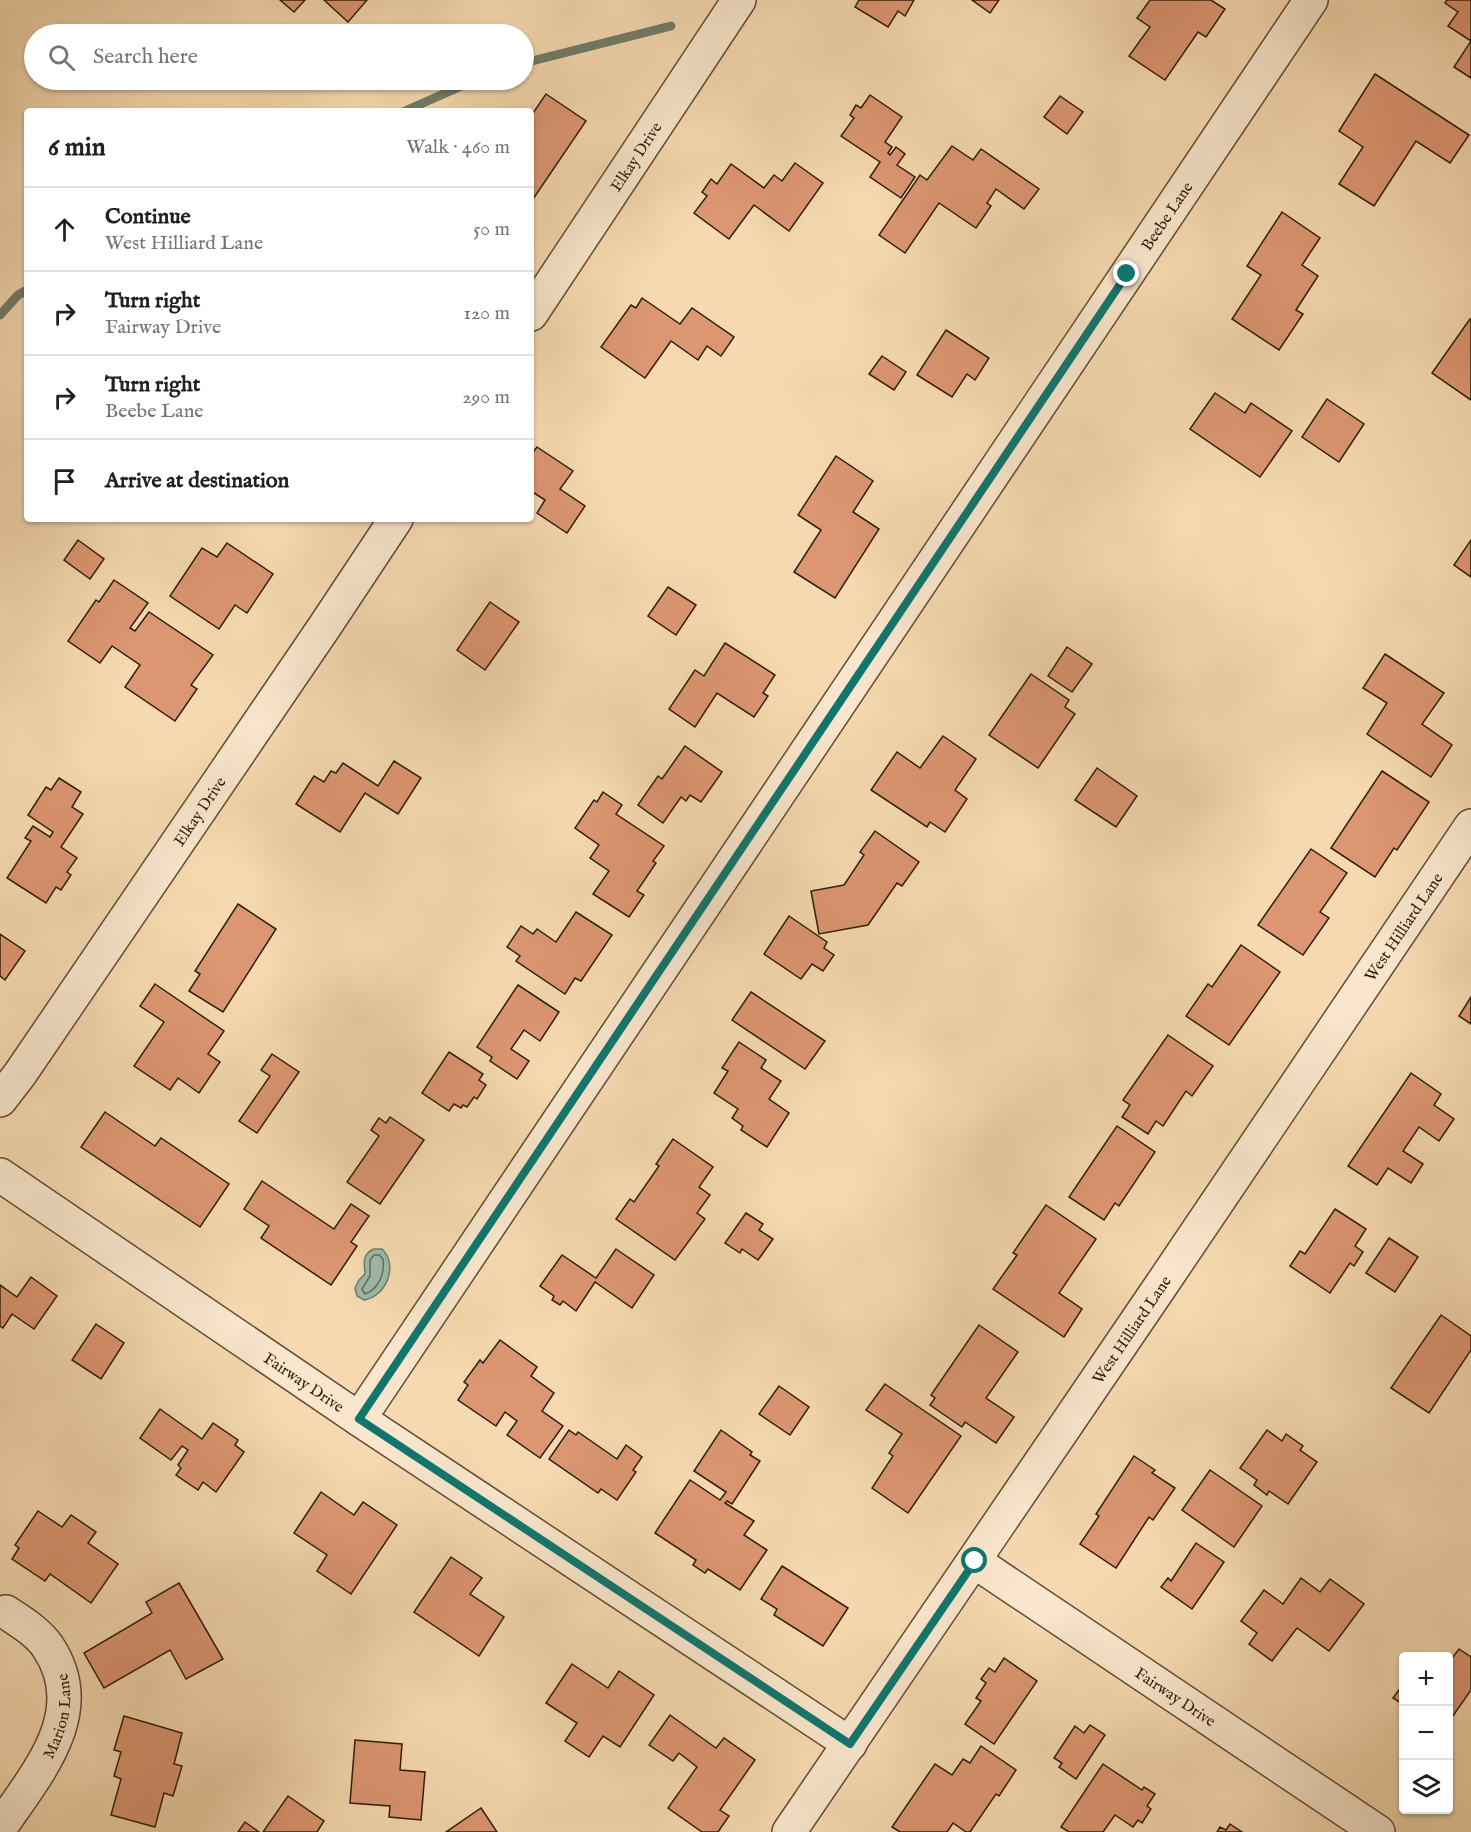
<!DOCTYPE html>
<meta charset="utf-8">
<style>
:root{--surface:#fff;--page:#f6f6f6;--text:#202124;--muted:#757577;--line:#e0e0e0}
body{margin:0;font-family:"IM FELL English",serif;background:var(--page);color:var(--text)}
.controls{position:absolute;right:18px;bottom:18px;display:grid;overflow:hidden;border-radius:6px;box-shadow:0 2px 4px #0004}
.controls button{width:54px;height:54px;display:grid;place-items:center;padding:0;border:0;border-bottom:2px solid var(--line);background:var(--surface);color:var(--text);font:30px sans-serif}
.stop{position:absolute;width:18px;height:18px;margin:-14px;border:4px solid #0f766e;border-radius:50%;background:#fff}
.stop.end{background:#0f766e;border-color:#fff;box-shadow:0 2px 6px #0008}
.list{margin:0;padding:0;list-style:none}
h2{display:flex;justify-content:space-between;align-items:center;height:78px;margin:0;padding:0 24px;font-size:26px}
h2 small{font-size:20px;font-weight:400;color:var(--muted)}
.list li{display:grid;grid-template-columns:39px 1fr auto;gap:18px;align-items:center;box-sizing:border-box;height:84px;padding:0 24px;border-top:2px solid var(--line)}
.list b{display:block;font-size:22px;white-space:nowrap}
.list p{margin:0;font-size:20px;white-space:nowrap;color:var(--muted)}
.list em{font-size:20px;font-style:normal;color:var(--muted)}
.icon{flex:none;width:33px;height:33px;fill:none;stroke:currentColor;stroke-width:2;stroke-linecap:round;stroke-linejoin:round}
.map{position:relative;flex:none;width:1471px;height:1832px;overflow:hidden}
.search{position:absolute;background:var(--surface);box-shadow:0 2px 4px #0004;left:24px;top:24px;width:510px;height:66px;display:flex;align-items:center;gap:15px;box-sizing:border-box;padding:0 21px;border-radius:33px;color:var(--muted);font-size:22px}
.panel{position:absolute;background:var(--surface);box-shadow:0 2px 4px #0004;left:24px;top:108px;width:510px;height:414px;border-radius:6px}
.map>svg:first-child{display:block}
</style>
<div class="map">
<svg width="1471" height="1832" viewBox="0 0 1471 1832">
<rect width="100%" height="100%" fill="#f6d9b0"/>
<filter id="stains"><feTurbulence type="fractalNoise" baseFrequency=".00333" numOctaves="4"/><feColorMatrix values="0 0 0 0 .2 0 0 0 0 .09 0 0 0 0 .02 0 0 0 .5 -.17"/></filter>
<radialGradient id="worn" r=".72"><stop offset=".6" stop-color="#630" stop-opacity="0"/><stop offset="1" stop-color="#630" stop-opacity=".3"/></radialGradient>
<path fill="#9dbaaa" stroke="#717c6a" stroke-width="1.5" d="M374,1249H382C399,1265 386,1297 364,1300L357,1296L355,1288L359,1280L365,1274C364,1263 362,1254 374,1249Z"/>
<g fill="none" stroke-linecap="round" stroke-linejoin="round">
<path stroke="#666c5a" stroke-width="1.5" d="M374,1255H379L383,1259C385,1273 379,1289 365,1294L362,1289L370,1276V1260Z"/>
<g stroke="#717c6a" stroke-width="9">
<path d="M524,63L671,26"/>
<path d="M405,111L475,80"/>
<path d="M0,315L18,295L27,290"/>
</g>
</g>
<g fill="#dc9672" stroke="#2e1e0b" stroke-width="1.5">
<path d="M280,0H305L294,12Z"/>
<path d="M324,0H367L348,22Z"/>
<path d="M859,0H914L905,16L898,11L888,27L855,7Z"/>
<path d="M972,0H999L990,13Z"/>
<path d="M1150,0H1211L1225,9L1206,37L1198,32L1165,80L1129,56L1150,27L1137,18Z"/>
<path d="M1447,0H1471V41L1448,26L1458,12L1445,3Z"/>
<path d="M1471,41V78L1454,67Z"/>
<path d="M1375,74L1469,135L1450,163L1416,141L1374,206L1339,184L1363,147L1339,131Z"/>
<path d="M546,94L586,121L531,202V116Z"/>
<path d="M870,95L902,117L885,142L892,147L888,153L890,155L896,147L905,154L897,165L915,177L901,198L870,177L880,162L841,136L854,118L850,115L856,105L861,108Z"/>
<path d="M1060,96L1083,112L1067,134L1044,117Z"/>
<path d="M952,146L973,160L981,149L1039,189L1024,209L996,189L987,203L991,206L976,228L939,203L905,253L879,235L920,175L927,180Z"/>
<path d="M795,163L823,183L789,231L754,205L729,239L694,213L707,196L702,192L711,179L717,184L731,164L764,188L774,175L782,181Z"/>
<path d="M1282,212L1320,238L1302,265L1318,276L1296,310L1303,314L1279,350L1232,319L1261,275L1247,266Z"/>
<path d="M642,298L680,324L692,308L734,337L721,356L707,346L698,360L671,341L645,378L601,347L631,305L636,308Z"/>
<path d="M1470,319L1471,320V400L1432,373Z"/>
<path d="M946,330L989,358L975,380L967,374L952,397L917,375Z"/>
<path d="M882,356L906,372L894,390L869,374Z"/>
<path d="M1215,393L1245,413L1251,403L1292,431L1260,477L1190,429Z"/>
<path d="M1327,399L1364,424L1339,462L1302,437Z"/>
<path d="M537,447L573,471L560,489L585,506L567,533L537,513L545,500L531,491V455Z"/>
<path d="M836,456L873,481L853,512L879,529L835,598L794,572L821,530L798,515Z"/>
<path d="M78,540L104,559L90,579L64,560Z"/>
<path d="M1471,540V577L1454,565Z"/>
<path d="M227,543L273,574L247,613L235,605L219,629L170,596L202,548L217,557Z"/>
<path d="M114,580L148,603L130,628L135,631L149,612L213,655L191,685L197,689L175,721L125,687L140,665L112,646L100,663L68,641L96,600L99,602Z"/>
<path d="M668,587L696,605L676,635L648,616Z"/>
<path d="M490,602L519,622L485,670L457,650Z"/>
<path d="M725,643L775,675L763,693L768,696L754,717L717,693L695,727L669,709L695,670L704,676Z"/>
<path d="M1067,647L1092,664L1072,692L1048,676Z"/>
<path d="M1385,654L1444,693L1422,724L1452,745L1431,777L1367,734L1387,703L1363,688Z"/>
<path d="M1031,674L1069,700L1065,707L1075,714L1038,768L989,735Z"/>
<path d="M943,736L976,759L955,790L967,799L945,832L930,822L927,827L871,790L897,752L920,768Z"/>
<path d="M685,746L722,772L701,802L690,795L686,801L681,797L663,823L638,805L658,776L662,779Z"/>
<path d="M394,761L421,778L398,814L365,793L340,832L296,804L314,776L324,782L331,771L336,773L343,763L378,786Z"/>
<path d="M1097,768L1137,796L1116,827L1075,800Z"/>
<path d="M1382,771L1429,802L1397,850L1394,848L1375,877L1331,848Z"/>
<path d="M59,778L81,792L72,807L83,814L61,847L77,858L67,872L71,875L61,890L56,887L46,903L7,878L31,841L25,838L33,826L50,837L53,832L28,815L46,787L51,790Z"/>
<path d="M603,792L622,805L616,814L664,846L653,861L656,863L637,891L644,895L629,917L593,894L609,871L590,858L599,845L575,828L594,800L597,802Z"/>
<path d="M875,831L919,862L902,886L897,883L868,925L819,934L811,891L844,885L864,855L860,852Z"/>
<path d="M1311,849L1347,873L1320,912L1329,918L1303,955L1258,925Z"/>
<path d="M238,904L276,929L223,1012L189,991L200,974L195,971Z"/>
<path d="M576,912L612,935L581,981L575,978L565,994L516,961L520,956L507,947L521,926L533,934L537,929L556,942Z"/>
<path d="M789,916L827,942L824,948L834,955L823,971L812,964L801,979L764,954Z"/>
<path d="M0,934L25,951L5,980L0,976Z"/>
<path d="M1241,945L1280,972L1229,1045L1186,1016L1208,984L1212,987Z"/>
<path d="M155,984L224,1031L208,1054L220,1062L199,1093L178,1078L170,1090L134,1066L164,1022L140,1006Z"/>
<path d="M518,985L559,1012L540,1041L524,1030L511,1049L529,1061L517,1079L490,1061L492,1057L477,1047Z"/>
<path d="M751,992L825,1041L805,1069L732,1020Z"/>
<path d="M1471,997V1024L1459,1016Z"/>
<path d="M1168,1035L1213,1066L1192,1096L1186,1091L1163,1126L1156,1121L1148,1134L1122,1117L1130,1105L1123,1100Z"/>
<path d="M739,1042L766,1060L761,1068L781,1081L769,1099L789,1113L767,1147L741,1130L743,1126L732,1118L738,1109L714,1093L728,1071L722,1068Z"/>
<path d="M449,1052L483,1074L479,1080L486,1085L477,1099L474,1097L467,1107L463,1105L461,1108L454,1104L449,1111L422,1093Z"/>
<path d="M272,1054L299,1072L257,1133L239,1121L270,1076L261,1070Z"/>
<path d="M1411,1073L1441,1094L1434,1105L1454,1119L1439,1141L1419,1127L1403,1151L1423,1164L1411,1183L1388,1168L1377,1185L1348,1166Z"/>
<path d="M105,1112L155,1146L161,1138L229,1184L200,1227L81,1147Z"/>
<path d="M390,1117L424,1140L380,1204L347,1182L379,1136L371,1130L379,1118L386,1123Z"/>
<path d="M1117,1126L1155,1152L1119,1206L1115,1203L1104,1220L1069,1197Z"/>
<path d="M673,1139L713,1167L699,1187L710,1195L697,1213L705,1219L675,1260L616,1219L630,1199L634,1202L659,1166L656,1164Z"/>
<path d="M262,1181L334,1229L351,1204L369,1216L351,1242L357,1246L331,1285L261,1238L269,1226L244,1209Z"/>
<path d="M1046,1205L1096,1239L1059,1293L1082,1309L1064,1337L993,1289L1017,1255L1013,1253Z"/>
<path d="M1335,1209L1366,1229L1355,1246L1363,1252L1354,1266L1350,1263L1330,1293L1290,1266L1300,1251L1305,1254Z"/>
<path d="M746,1213L763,1224L759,1230L773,1239L758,1260L742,1249L740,1253L725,1243Z"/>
<path d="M1389,1238L1418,1257L1395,1292L1366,1273Z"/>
<path d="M616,1249L654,1275L632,1308L595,1282L576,1311L563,1301L560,1305L552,1300L554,1296L540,1286L562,1255L596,1278Z"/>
<path d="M31,1277L57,1296L34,1329L12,1314L3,1328L0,1326V1285L17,1297Z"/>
<path d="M1441,1315L1471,1336V1350L1429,1413L1391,1388Z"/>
<path d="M96,1324L124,1343L101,1379L72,1360Z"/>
<path d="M979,1325L1018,1352L986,1398L1014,1417L996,1443L965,1422L962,1427L930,1405L935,1398L931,1395Z"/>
<path d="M500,1340L537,1367L531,1376L554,1393L542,1411L563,1426L540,1458L507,1435L517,1421L505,1412L496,1426L458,1400L468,1385L464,1382L480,1360L483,1363Z"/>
<path d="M885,1384L961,1436L908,1513L872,1488L893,1456L889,1453L902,1434L866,1410Z"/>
<path d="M779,1386L809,1407L790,1435L759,1414Z"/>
<path d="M160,1409L202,1439L213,1423L238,1440L235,1445L244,1452L216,1492L203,1482L198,1490L176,1475L181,1468L178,1465L188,1450L182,1446L171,1460L140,1438Z"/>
<path d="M569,1430L576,1435L578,1432L617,1459L626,1445L642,1457L633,1470L636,1472L617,1500L601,1489L598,1493L549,1459Z"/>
<path d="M721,1430L752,1452L750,1455L760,1461L732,1504L727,1501L725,1503L754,1521L744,1535L767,1550L740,1590L708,1569L705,1573L693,1565L696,1560L655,1533L690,1480L720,1500L726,1492L694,1471Z"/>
<path d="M1267,1430L1282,1441L1286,1434L1303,1446L1300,1450L1317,1462L1288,1504L1269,1491L1267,1495L1254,1485L1257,1480L1240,1468Z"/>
<path d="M1134,1456L1155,1470L1152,1473L1175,1488L1153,1520L1149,1517L1116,1568L1080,1544L1099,1516L1096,1514Z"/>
<path d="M1210,1470L1262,1506L1234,1547L1182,1510Z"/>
<path d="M321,1492L354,1515L363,1502L397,1525L351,1594L317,1571L327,1555L294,1533Z"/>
<path d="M38,1511L62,1527L71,1515L96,1532L88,1543L118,1564L91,1603L50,1574L45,1581L12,1559L19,1548L15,1545Z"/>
<path d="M1196,1543L1224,1562L1192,1609L1161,1587L1168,1578L1171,1581Z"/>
<path d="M451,1557L482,1578L470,1594L504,1617L479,1656L414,1612Z"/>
<path d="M782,1566L848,1608L823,1646L774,1615L777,1609L761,1599Z"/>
<path d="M1301,1578L1320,1592L1330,1579L1364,1604L1329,1651L1297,1628L1272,1661L1249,1644L1257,1633L1241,1621L1264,1590L1283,1604Z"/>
<path d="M179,1583L223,1659L186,1679L170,1650L104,1688L84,1653L152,1613L146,1602Z"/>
<path d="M1459,1649L1471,1657V1690L1448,1723V1660L1450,1661Z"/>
<path d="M1004,1658L1037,1681L994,1744L965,1724L981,1701L976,1698L986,1683L981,1679L989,1668L995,1672Z"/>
<path d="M572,1664L608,1688L619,1671L654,1695L620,1747L603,1736L589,1757L565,1741L577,1723L546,1703Z"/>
<path d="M1404,1683V1705L1393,1698Z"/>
<path d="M670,1715L716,1748L724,1738L755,1760L720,1810L729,1816L718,1832H702L668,1808L697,1767L679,1753L673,1761L649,1745Z"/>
<path d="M124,1716L182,1733L174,1764L182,1766L173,1796L164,1793L155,1827L111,1815L121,1779L114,1776L121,1752L114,1750Z"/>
<path d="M1090,1725L1105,1735L1076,1779L1059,1767L1062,1763L1054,1758L1075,1726L1084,1733Z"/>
<path d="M355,1740L402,1744L400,1770L425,1772L421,1820L389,1817L390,1806L350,1803Z"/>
<path d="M981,1746L1016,1770L999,1796L996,1794L970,1832H966L953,1823L947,1832H900L892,1827L935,1764L952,1775L963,1759L970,1763Z"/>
<path d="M1103,1764L1142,1790L1144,1787L1155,1794L1147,1806L1151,1809L1142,1823L1138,1820L1133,1827L1115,1815L1103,1832H1069L1061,1827Z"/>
<path d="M288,1796L324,1821L317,1832H263Z"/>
<path d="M481,1808L497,1832H446Z"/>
<path d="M245,1822L259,1832H238Z"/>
<path d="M1230,1824L1242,1832H1217L1220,1827L1226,1830Z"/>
</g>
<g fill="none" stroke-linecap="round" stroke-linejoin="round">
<g stroke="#604d34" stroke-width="36">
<g id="minor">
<path id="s1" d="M531,314L739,0"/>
<path id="s2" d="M0,1100L20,1074L325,626L396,519"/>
<path id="s3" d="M0,1175L359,1419L850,1744"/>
<path id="s4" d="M359,1419L1311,0"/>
<path id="s5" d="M974,1561L1378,1832"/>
<path id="s6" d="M0,1828C36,1774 92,1713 48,1647C38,1632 21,1622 6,1612"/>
<path id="s7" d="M789,1832L1162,1284L1471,826"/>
</g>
</g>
<use href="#minor" stroke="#f9e6cc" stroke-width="33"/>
</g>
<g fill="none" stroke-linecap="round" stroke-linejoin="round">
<path stroke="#0f766e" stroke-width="8" d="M975,1561L850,1744L359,1419L1127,274"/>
</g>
<g text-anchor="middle" stroke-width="4.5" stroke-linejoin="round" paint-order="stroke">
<g font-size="16" fill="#2e1e0b" stroke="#f9e6cc">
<text dy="6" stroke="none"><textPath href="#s1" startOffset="189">Elkay Drive</textPath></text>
<text dy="6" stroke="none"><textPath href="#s4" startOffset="1449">Beebe Lane</textPath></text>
<text dy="6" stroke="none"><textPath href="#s2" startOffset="351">Elkay Drive</textPath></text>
<text dy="6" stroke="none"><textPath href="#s7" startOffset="1094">West Hilliard Lane</textPath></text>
<text dy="6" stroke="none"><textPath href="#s7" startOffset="608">West Hilliard Lane</textPath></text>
<text dy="6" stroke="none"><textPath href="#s3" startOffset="368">Fairway Drive</textPath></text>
<text dy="6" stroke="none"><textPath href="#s5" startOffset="243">Fairway Drive</textPath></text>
<text dy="6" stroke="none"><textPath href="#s6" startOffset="128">Marion Lane</textPath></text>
</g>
</g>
<rect width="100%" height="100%" filter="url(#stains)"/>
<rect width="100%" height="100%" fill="url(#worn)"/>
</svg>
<div class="controls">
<button>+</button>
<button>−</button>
<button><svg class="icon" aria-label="layers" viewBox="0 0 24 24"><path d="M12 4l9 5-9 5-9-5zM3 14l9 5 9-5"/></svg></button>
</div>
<div class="stop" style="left:975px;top:1561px"></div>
<div class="stop end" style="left:1127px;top:274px"></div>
<div class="search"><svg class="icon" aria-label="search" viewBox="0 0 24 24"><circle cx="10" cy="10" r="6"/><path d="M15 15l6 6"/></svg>Search here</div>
<section class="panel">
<h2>6 min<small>Walk · 460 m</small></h2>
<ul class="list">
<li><svg class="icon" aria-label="ahead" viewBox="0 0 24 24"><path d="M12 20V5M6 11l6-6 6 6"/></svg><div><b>Continue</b><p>West Hilliard Lane</p></div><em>50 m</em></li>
<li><svg class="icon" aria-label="right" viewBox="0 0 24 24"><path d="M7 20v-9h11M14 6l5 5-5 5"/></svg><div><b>Turn right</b><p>Fairway Drive</p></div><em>120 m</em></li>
<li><svg class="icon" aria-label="right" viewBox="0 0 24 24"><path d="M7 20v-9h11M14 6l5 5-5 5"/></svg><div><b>Turn right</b><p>Beebe Lane</p></div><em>290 m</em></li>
<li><svg class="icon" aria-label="arrive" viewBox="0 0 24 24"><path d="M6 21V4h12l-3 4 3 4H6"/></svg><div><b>Arrive at destination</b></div></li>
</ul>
</section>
</div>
